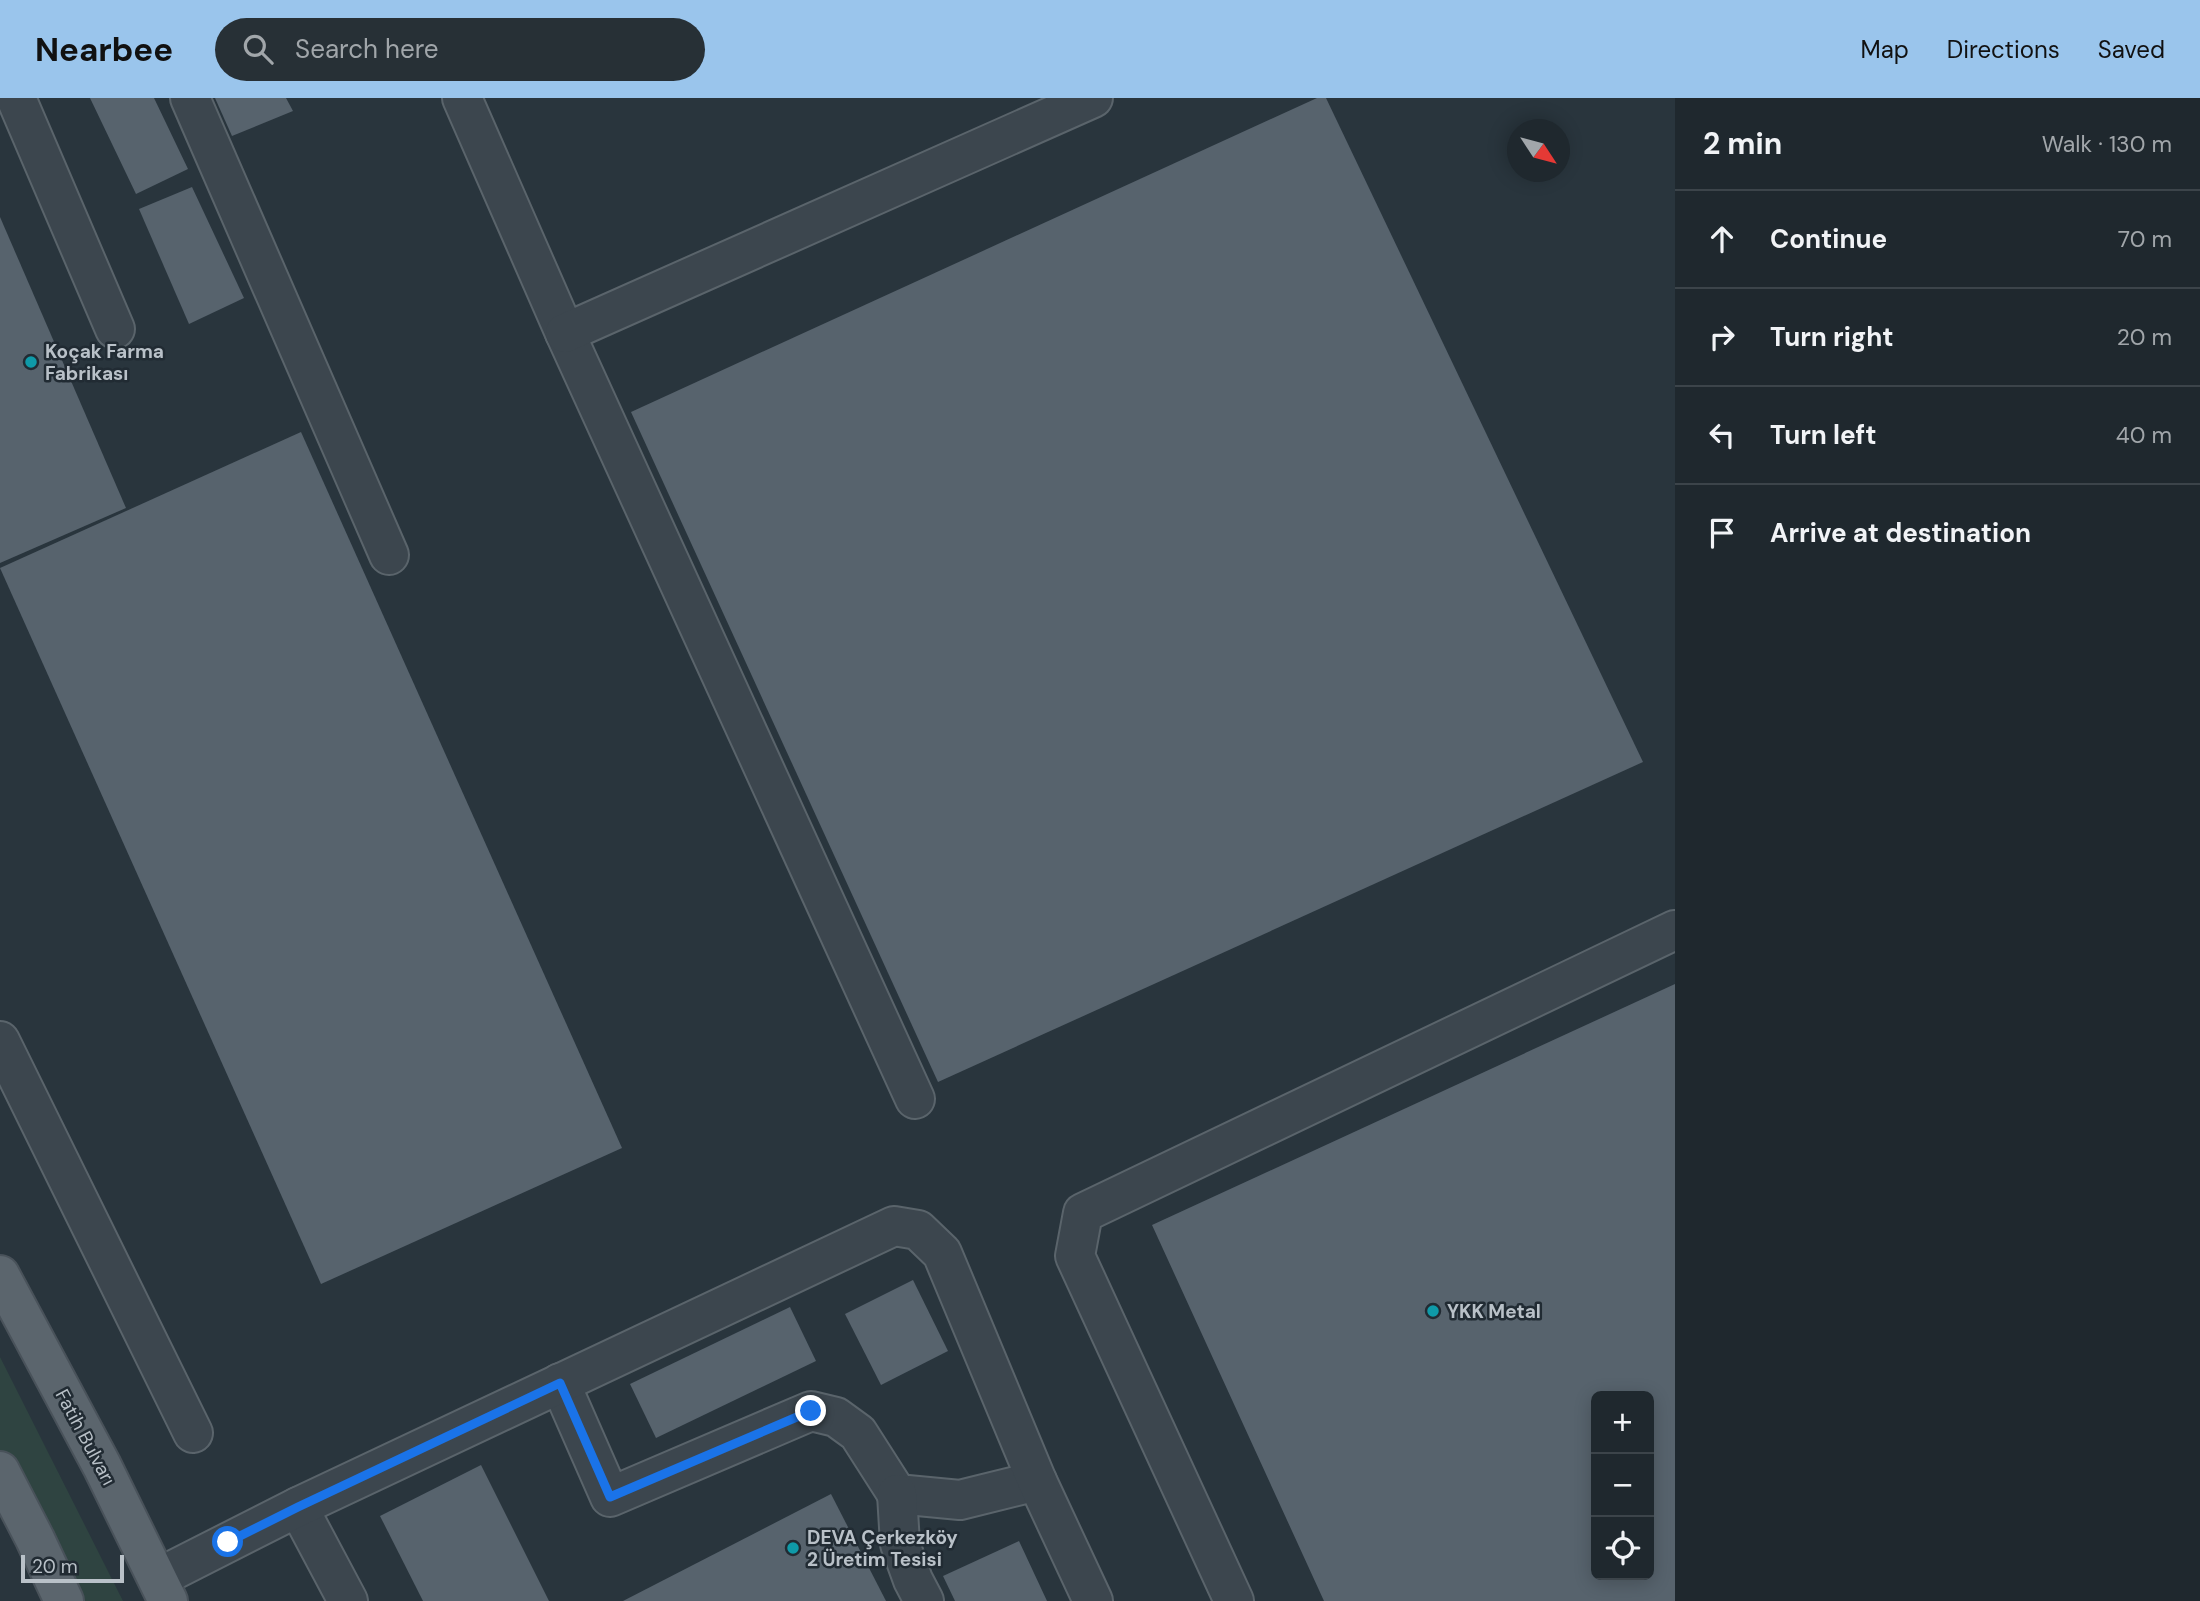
<!DOCTYPE html>
<meta charset="utf-8">
<style>
:root{--surface:#1f282e;--page:#273036;--text:#f1f3f6;--muted:#a1a6aa;--line:#3c444a;--accent:#9ac5ec}
body{margin:0;font-family:"DM Sans",sans-serif;background:var(--page);color:var(--text)}
.controls{position:absolute;right:21px;bottom:21px;display:grid;overflow:hidden;border-radius:10px;box-shadow:0 4px 18px #0003}
.controls button{width:63px;height:63px;display:grid;place-items:center;padding:0;border:0;border-bottom:2px solid var(--line);background:var(--surface);color:var(--text);font:35px sans-serif}
.compass{position:absolute;left:1507px;top:21px;width:63px;height:63px;border-radius:50%;background:var(--surface);box-shadow:0 4px 18px #0003;rotate:126deg}
.scale{position:absolute;left:21px;bottom:18px;width:103px;box-sizing:border-box;padding-left:7px;border:4px solid #b9c1c8;border-top:0;font-size:19px;line-height:24px;white-space:nowrap;color:#b9c1c8;-webkit-text-stroke:5px #212b33;paint-order:stroke}
.stop{position:absolute;width:21px;height:21px;margin:-16px;border:5px solid #1a73e8;border-radius:50%;background:#fff}
.stop.end{background:#1a73e8;border-color:#fff;box-shadow:0 2px 7px #0008}
.list{margin:0;padding:0;list-style:none}
h2{display:flex;justify-content:space-between;align-items:center;height:91px;margin:0;padding:0 28px;font-size:30px}
h2 small{font-size:23px;font-weight:400;color:var(--muted)}
.list li{display:grid;grid-template-columns:46px 1fr auto;gap:21px;align-items:center;box-sizing:border-box;height:98px;padding:0 28px;border-top:2px solid var(--line)}
.list b{display:block;font-size:26px;white-space:nowrap}
.list em{font-size:23px;font-style:normal;color:var(--muted)}
.icon{flex:none;width:38px;height:38px;fill:none;stroke:currentColor;stroke-width:2;stroke-linecap:round;stroke-linejoin:round}
.map{position:relative;flex:none;width:1675px;height:1503px;overflow:hidden}
header{display:flex;align-items:center;gap:42px;box-sizing:border-box;height:98px;padding:0 35px;background:var(--accent);color:#111}
header strong{font-size:33px}
nav{display:flex;gap:38px;margin-inline-start:auto;font-size:24px}
.search{width:490px;height:63px;background:var(--page);display:flex;align-items:center;gap:18px;box-sizing:border-box;padding:0 24px;border-radius:38px;color:var(--muted);font-size:26px}
main{display:flex}
aside{flex:1;background:var(--surface)}
.map>svg:first-child{display:block}
</style>
<header>
<strong>Nearbee</strong>
<div class="search"><svg class="icon" aria-label="search" viewBox="0 0 24 24"><circle cx="10" cy="10" r="6"/><path d="M15 15l6 6"/></svg>Search here</div>
<nav><a>Map</a><a>Directions</a><a>Saved</a></nav>
</header>
<main>
<div class="map">
<svg width="1675" height="1503" viewBox="0 0 1675 1503">
<rect width="100%" height="100%" fill="#29353d"/>
<path fill="#2f4441" d="M0,1259L123,1503H79L0,1353Z"/>
<g fill="#57636d" fill-rule="evenodd">
<path d="M90,0H154L188,71L136,96Z"/>
<path d="M215,0H286L293,13L232,38Z"/>
<path d="M1317,0H1326L1643,664L938,984L631,314Z"/>
<path d="M192,89L244,200L189,226L139,111Z"/>
<path d="M0,119L126,410L0,465Z"/>
<path d="M301,334L622,1050L321,1186L0,470Z"/>
<path d="M1675,886V1503H1324L1152,1127ZM1596,1298H1649V1477H1596Z"/>
<path d="M913,1182L948,1253L881,1287L845,1216Z"/>
<path d="M790,1209L816,1263L656,1340L630,1286Z"/>
<path d="M481,1367L549,1503H423L380,1418Z"/>
<path d="M831,1396L886,1503H623Z"/>
<path d="M1019,1443L1047,1503H955L943,1478Z"/>
</g>
<g fill="none" stroke-linecap="round" stroke-linejoin="round">
<g stroke="#5a646b" stroke-width="42">
<g id="minor">
<path d="M16,0L115,231"/>
<path d="M190,0L389,457"/>
<path d="M462,0L565,235L915,1001"/>
<path d="M565,235L1093,0"/>
<path d="M0,943L193,1335"/>
<path d="M560,1285L610,1399L811,1313L836,1319L858,1335L897,1396L960,1402L1037,1383"/>
<path d="M897,1396L900,1446L913,1482L924,1503"/>
<path d="M298,1409L348,1503"/>
<path d="M158,1480L298,1409L894,1128L918,1132L942,1155L1037,1383L1093,1503"/>
<path d="M1234,1503L1075,1158L1083,1115L1675,832"/>
</g>
</g>
<g stroke="#49525a" stroke-width="42">
<g id="major">
<path d="M0,1177L102,1368L168,1503"/>
<path d="M0,1373L35,1441L64,1503"/>
</g>
</g>
<use href="#minor" stroke="#3c464e" stroke-width="38"/>
<use href="#major" stroke="#5b656d" stroke-width="38"/>
</g>
<g fill="none" stroke-linecap="round" stroke-linejoin="round">
<path stroke="#1a73e8" stroke-width="9" d="M228,1444L298,1409L560,1285L610,1399L811,1313"/>
</g>
<g fill="#0f9aa8" stroke="#212b33" stroke-width="2.5">
<circle cx="31" cy="264" r="7"/>
<circle cx="1433" cy="1213" r="7"/>
<circle cx="793" cy="1450" r="7"/>
</g>
<g text-anchor="middle" stroke-width="5" stroke-linejoin="round" paint-order="stroke">
<g font-size="19" font-weight="bold" fill="#b9c1c8" stroke="#212b33" text-anchor="start">
<text x="45" y="260">Koçak Farma<tspan x="45" dy="22">Fabrikası</tspan></text>
<text x="1447" y="1220">YKK Metal</text>
<text x="807" y="1446">DEVA Çerkezköy<tspan x="807" dy="22">2 Üretim Tesisi</tspan></text>
</g>
<g font-size="19" fill="#b9c1c8" stroke="#212b33">
<text transform="translate(86 1339) rotate(62)" y="7">Fatih Bulvarı</text>
</g>
</g>
</svg>
<div class="controls">
<button>+</button>
<button>−</button>
<button><svg class="icon" aria-label="locate" viewBox="0 0 24 24"><circle cx="12" cy="12" r="6"/><path d="M12 2v4M12 18v4M2 12h4M18 12h4"/></svg></button>
</div>
<svg class="compass" viewBox="-18 -18 36 36"><path d="M0-13l5 13h-10z" fill="#e53935"/><path d="M0 13l5-13h-10z" fill="#a1a6aa"/></svg>
<div class="scale">20 m</div>
<div class="stop" style="left:228px;top:1444px"></div>
<div class="stop end" style="left:811px;top:1313px"></div>
</div>
<aside>
<h2>2 min<small>Walk · 130 m</small></h2>
<ul class="list">
<li><svg class="icon" aria-label="ahead" viewBox="0 0 24 24"><path d="M12 20V5M6 11l6-6 6 6"/></svg><div><b>Continue</b></div><em>70 m</em></li>
<li><svg class="icon" aria-label="right" viewBox="0 0 24 24"><path d="M7 20v-9h11M14 6l5 5-5 5"/></svg><div><b>Turn right</b></div><em>20 m</em></li>
<li><svg class="icon" aria-label="left" viewBox="0 0 24 24"><path d="M17 20v-9H6M10 6l-5 5 5 5"/></svg><div><b>Turn left</b></div><em>40 m</em></li>
<li><svg class="icon" aria-label="arrive" viewBox="0 0 24 24"><path d="M6 21V4h12l-3 4 3 4H6"/></svg><div><b>Arrive at destination</b></div></li>
</ul>
</aside>
</main>
